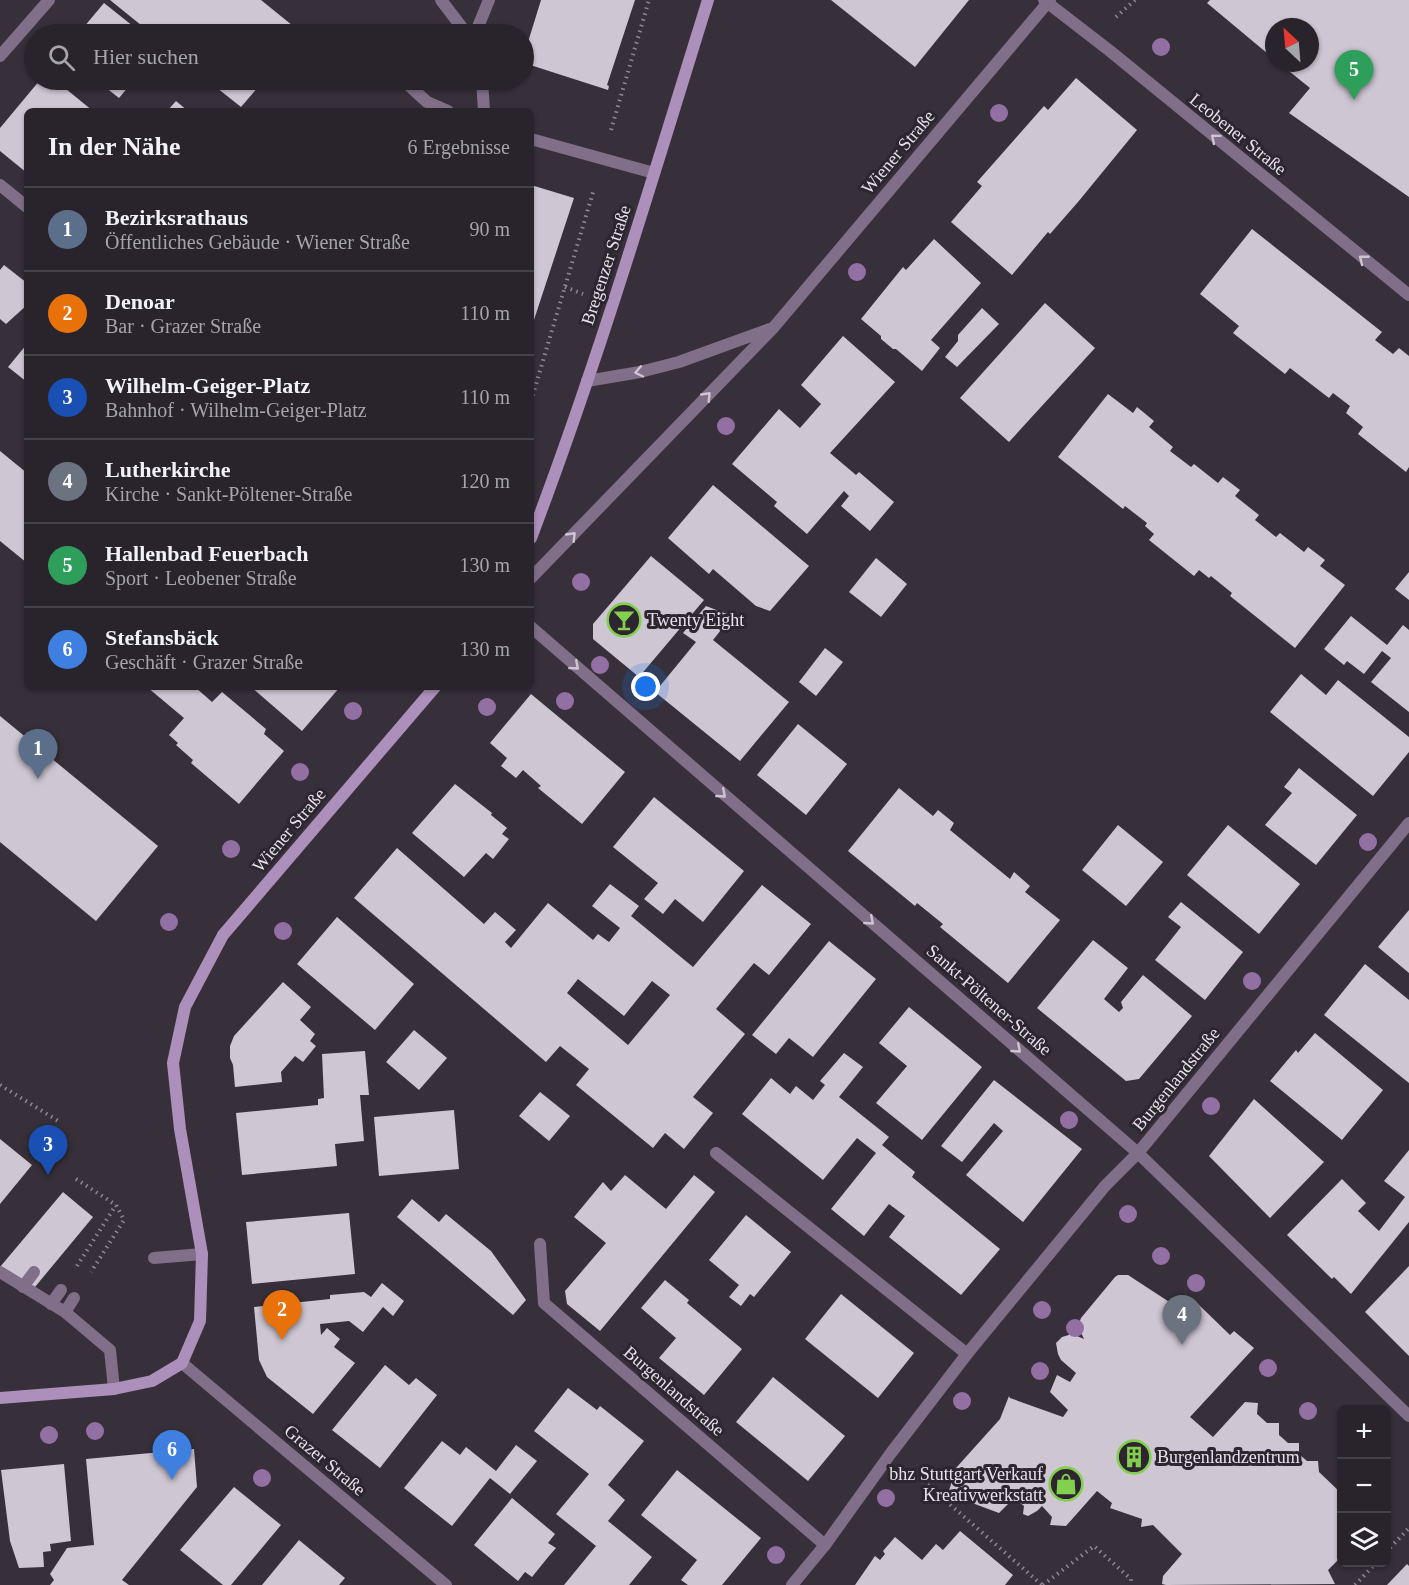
<!DOCTYPE html>
<html lang="de">
<meta charset="utf-8">
<style>
:root{--surface:#29242c;--page:#353038;--text:#f1f3f6;--muted:#a5a4a9;--line:#454148;--accent:#bca0f2}
body{margin:0;font-family:Georgia,serif;background:var(--page);color:var(--text)}
.controls{position:absolute;right:18px;bottom:18px;display:grid;overflow:hidden;border-radius:9px;box-shadow:0 2px 4px #0004}
.controls button{width:54px;height:54px;display:grid;place-items:center;padding:0;border:0;border-bottom:2px solid var(--line);background:var(--surface);color:var(--text);font:30px sans-serif}
.compass{position:absolute;left:1265px;top:18px;width:54px;height:54px;border-radius:50%;background:var(--surface);box-shadow:0 2px 4px #0004;rotate:334deg}
.you{position:absolute;left:646px;top:687px;width:21px;height:21px;margin:-15px;border:4px solid #fff;border-radius:50%;background:#1a73e8;box-shadow:0 0 0 9px #1a73e833}
.badge{display:grid;place-items:center;width:39px;height:39px;border-radius:50%;background:var(--accent);color:#fff;font-size:20px;font-weight:700}
.pin{position:absolute;translate:-50% -50px;filter:drop-shadow(0 2px 3px #0008)}
.pin::after{content:'';position:absolute;top:32px;width:21px;height:18px;background:inherit;clip-path:polygon(0 0,100% 0,50% 100%)}
.list{margin:0;padding:0;list-style:none}
h2{display:flex;justify-content:space-between;align-items:center;height:78px;margin:0;padding:0 24px;font-size:26px}
h2 small{font-size:20px;font-weight:400;color:var(--muted)}
.list li{display:grid;grid-template-columns:39px 1fr auto;gap:18px;align-items:center;box-sizing:border-box;height:84px;padding:0 24px;border-top:2px solid var(--line)}
.list b{display:block;font-size:22px;white-space:nowrap}
.list p{margin:0;font-size:20px;white-space:nowrap;color:var(--muted)}
.list em{font-size:20px;font-style:normal;color:var(--muted)}
.icon{flex:none;width:33px;height:33px;fill:none;stroke:currentColor;stroke-width:2;stroke-linecap:round;stroke-linejoin:round}
.map{position:relative;flex:none;width:1409px;height:1585px;overflow:hidden}
.search{position:absolute;background:var(--surface);box-shadow:0 2px 4px #0004;left:24px;top:24px;width:510px;height:66px;display:flex;align-items:center;gap:15px;box-sizing:border-box;padding:0 21px;border-radius:33px;color:var(--muted);font-size:22px}
.panel{position:absolute;background:var(--surface);box-shadow:0 2px 4px #0004;left:24px;top:108px;width:510px;height:582px;border-radius:9px}
.map>svg:first-child{display:block}
</style>
<div class="map">
<svg width="1409" height="1585" viewBox="0 0 1409 1585">
<rect width="100%" height="100%" fill="#37303a"/>
<g fill="#cec6d3" fill-rule="evenodd">
<path d="M110,0H261L303,34H152Z"/>
<path d="M541,0H635L607,85L609,86L608,90L524,63V55Z"/>
<path d="M831,0H969L915,67Z"/>
<path d="M1210,0H1409V197L1289,113L1310,88L1279,63H1310V27H1274V59L1207,3Z"/>
<path d="M104,3L143,34H78Z"/>
<path d="M1076,78L1137,130L1078,202L1050,234L1048,232L1012,275L951,222L982,186L977,182L1044,106L1048,110Z"/>
<path d="M40,80H55L93,111H27V173L0,151V128Z"/>
<path d="M96,80H134L119,98Z"/>
<path d="M207,80H264L241,107Z"/>
<path d="M176,101L188,111H167Z"/>
<path d="M531,185L574,198L531,329Z"/>
<path d="M1252,229L1382,332L1375,340L1393,354L1399,348L1409,356V467L1406,472L1358,434L1363,427L1346,413L1350,406L1333,393L1329,398L1290,368L1285,374L1233,333L1239,326L1200,294Z"/>
<path d="M934,239L981,283L931,340L940,348L922,371L896,349H893L881,339V336L861,319L903,267L906,270Z"/>
<path d="M4,265L27,283V305L6,324L0,319V270Z"/>
<path d="M1045,303L1095,348L1009,442L960,398Z"/>
<path d="M982,308L999,324L957,367L945,357L958,341V335Z"/>
<path d="M843,336L895,382L830,453L856,475L859,472L894,502L870,531L841,506L849,496L844,491L807,534L774,506L777,502L732,464L779,409L800,428L821,404L801,385Z"/>
<path d="M27,344V382L8,367Z"/>
<path d="M1108,394L1133,413L1137,407L1154,421L1149,427L1173,447L1170,451L1191,467L1194,464L1218,483L1223,477L1240,490L1235,496L1259,515L1255,520L1276,537L1280,533L1304,552L1308,547L1325,560L1320,566L1345,585L1295,648L1230,596L1232,593L1211,576L1209,578L1199,570L1194,576L1149,540L1154,534L1145,526L1147,523L1125,506L1123,509L1058,457Z"/>
<path d="M0,451L27,473V563L0,541Z"/>
<path d="M713,485L809,566L770,611L756,606L713,569L709,574L668,538Z"/>
<path d="M651,556L704,600L639,677L593,639V624Z"/>
<path d="M876,558L907,584L881,617L849,592Z"/>
<path d="M1409,572V600L1395,589Z"/>
<path d="M706,606L732,616L713,640L789,702L740,761L655,692L696,642L683,633Z"/>
<path d="M1351,616L1387,645L1403,625L1409,630V712L1371,682L1391,658L1382,651L1364,674L1347,661L1344,665L1324,649Z"/>
<path d="M825,648L843,662L816,696L799,682Z"/>
<path d="M1301,674L1326,695L1338,680L1409,737V752L1373,796L1270,712Z"/>
<path d="M147,687H195L212,702L222,692L266,729L264,734L284,751L239,804L191,763L193,760L176,745L178,743L169,735L184,718Z"/>
<path d="M251,687H340L302,731Z"/>
<path d="M531,694L625,772L582,824L538,788L541,786L523,770L516,778L501,766L507,758L490,743Z"/>
<path d="M0,716L158,846L96,921L0,842Z"/>
<path d="M798,724L847,764L806,815L757,775Z"/>
<path d="M1299,768L1357,815L1316,865L1265,825L1292,793L1284,787Z"/>
<path d="M455,784L492,813L491,815L507,828L502,834L509,839L493,859L486,853L464,877L412,833Z"/>
<path d="M899,788L933,816L938,810L954,823L950,830L1010,879L1014,872L1030,886L1025,892L1060,920L1008,983L940,927L943,924L917,903L915,906L848,851Z"/>
<path d="M654,797L744,871L703,922L675,899L663,914L644,899L658,883L613,847Z"/>
<path d="M1118,825L1163,862L1126,906L1082,870Z"/>
<path d="M1228,825L1300,884L1259,934L1187,875Z"/>
<path d="M397,848L484,924L495,912L516,930L505,942L511,948L548,903L593,940L598,934L609,942L620,928L592,906L610,884L639,906L631,916L693,967L762,885L811,924L769,975L754,963L716,1009L745,1034L693,1097L713,1113L684,1149L665,1133L653,1148L576,1085L589,1069L560,1046L546,1062L354,898ZM578,979L624,1016L652,981L670,995L628,1045L567,993Z"/>
<path d="M1181,902L1243,952L1205,1000L1155,960L1181,927L1168,917Z"/>
<path d="M1409,910V973L1378,947Z"/>
<path d="M337,917L414,984L375,1030L297,964Z"/>
<path d="M1093,940L1128,968L1104,999L1119,1012L1123,1008L1121,1002L1143,975L1192,1016L1139,1079L1126,1081L1037,1008Z"/>
<path d="M829,941L876,979L813,1057L789,1038L776,1054L752,1035Z"/>
<path d="M1365,964L1409,1000V1083L1324,1015Z"/>
<path d="M283,982L311,1007L300,1020L315,1034L310,1041L316,1046L303,1062L295,1056L281,1072L282,1082L235,1087L233,1065L230,1058V1046L234,1036Z"/>
<path d="M909,1007L982,1067L922,1140L876,1103L907,1066L879,1043Z"/>
<path d="M414,1030L447,1058L419,1090L386,1062Z"/>
<path d="M1315,1033L1383,1090L1342,1140L1270,1081L1296,1050L1298,1053Z"/>
<path d="M365,1051L369,1095H360L364,1141L335,1144L337,1166L242,1175L236,1113L318,1105V1099L324,1098L322,1054Z"/>
<path d="M844,1053L863,1067L839,1097L889,1137L882,1145L915,1172L912,1177L1000,1249L961,1295L889,1237L905,1216L889,1204L864,1236L831,1209L876,1153L857,1138L823,1180L742,1114L771,1078L790,1094L796,1086L813,1100L825,1085L820,1081Z"/>
<path d="M994,1080L1082,1149L1023,1222L966,1175L1003,1131L994,1123L962,1162L941,1146Z"/>
<path d="M540,1092L570,1116L549,1141L519,1116Z"/>
<path d="M1254,1099L1324,1162L1270,1218L1209,1156Z"/>
<path d="M454,1110L459,1169L379,1176L374,1117Z"/>
<path d="M0,1139L32,1165L0,1204Z"/>
<path d="M1409,1150V1222L1351,1294L1334,1277L1332,1279L1287,1235L1342,1179L1366,1203L1358,1211L1379,1231L1405,1197L1384,1181Z"/>
<path d="M625,1175L666,1209L694,1175L715,1192L600,1331L567,1304L565,1291L606,1243L574,1217L603,1182L611,1191Z"/>
<path d="M63,1192L93,1217L30,1293L0,1267Z"/>
<path d="M412,1199L439,1222L446,1214L491,1251L526,1300L513,1315L397,1217Z"/>
<path d="M349,1213L355,1274L252,1284L246,1222Z"/>
<path d="M746,1215L791,1252L754,1297L750,1294L741,1306L729,1297L739,1285L709,1260Z"/>
<path d="M1409,1266V1356L1365,1312Z"/>
<path d="M1118,1275H1128L1177,1307L1190,1301L1197,1303L1230,1335L1234,1331L1254,1348L1190,1417L1213,1437L1245,1402L1258,1403L1257,1414L1267,1423H1279V1435L1288,1443H1299V1454L1307,1461H1318L1319,1472L1341,1493V1563H1348L1344,1566L1338,1560L1328,1570L1335,1584L1166,1585L1162,1584L1163,1576L1182,1554L1153,1525L1141,1527L1142,1519L1110,1508L1112,1503L1097,1491L1066,1526L1050,1525L1052,1517L1042,1506L1037,1511L1028,1516L1023,1514L1024,1506L1014,1498L999,1513L948,1494L956,1468L1000,1419L1009,1396L1010,1398L1063,1417L1068,1410L1050,1392L1057,1375L1070,1382L1076,1373L1061,1360L1058,1354L1056,1343L1062,1337L1072,1334L1084,1339L1078,1326L1081,1318L1115,1277Z"/>
<path d="M665,1280L689,1300L687,1303L742,1349L704,1395L659,1358L676,1338L641,1308Z"/>
<path d="M382,1283L404,1301L393,1316L383,1307L363,1332L349,1321L320,1324L321,1335L327,1328L340,1339L334,1347L355,1363L313,1414L267,1377L259,1360L254,1307L330,1299V1295L364,1292L371,1297Z"/>
<path d="M841,1294L914,1353L878,1398L805,1339Z"/>
<path d="M385,1365L409,1385L416,1378L437,1395L380,1468L332,1430Z"/>
<path d="M773,1377L845,1436L808,1481L736,1422Z"/>
<path d="M568,1388L597,1410L600,1406L644,1441L608,1485L625,1500L608,1521L652,1557L629,1585H564L596,1546L556,1514L589,1474L534,1431Z"/>
<path d="M442,1441L460,1455L466,1447L496,1471L516,1445L537,1461L510,1494L490,1478L452,1526L404,1488Z"/>
<path d="M194,1449L197,1487L122,1580L129,1585H50L54,1580L50,1574L67,1548L94,1545L86,1459Z"/>
<path d="M64,1464L71,1541L50,1544L51,1551L43,1552L44,1567L19,1568L10,1541L1,1470Z"/>
<path d="M677,1470L761,1538L722,1585H688L681,1580L697,1560L641,1515Z"/>
<path d="M234,1487L281,1525L231,1585H223L180,1550Z"/>
<path d="M512,1498L555,1534L548,1543L556,1548L549,1556L532,1577L525,1572L518,1581L474,1545Z"/>
<path d="M960,1531L1013,1575L1005,1585H855L875,1556L880,1560L885,1554L883,1551L895,1537L922,1560L936,1544L943,1550Z"/>
<path d="M299,1540L345,1578L339,1585H262Z"/>
<path d="M1407,1564L1409,1566V1585H1387Z"/>
</g>
<g fill="none" stroke-linecap="round" stroke-linejoin="round">
<g stroke="#8e8891" stroke-width="4" stroke-dasharray="1.5 4.5" stroke-linecap="butt">
<path d="M1116,17L1135,0"/>
<path d="M611,130L649,0"/>
<path d="M565,287L583,294"/>
<path d="M531,401L594,189"/>
<path d="M0,1085L60,1122"/>
<path d="M76,1179L116,1205L124,1220L91,1272"/>
<path d="M77,1266L116,1205"/>
<path d="M914,1473L1042,1585"/>
<path d="M1386,1552L1409,1528"/>
<path d="M1043,1585L1094,1546L1131,1579V1585"/>
<path d="M1355,1585L1377,1562"/>
</g>
<g stroke="#816f8a" stroke-width="12">
<path d="M441,0L467,34"/>
<path d="M475,34L489,0"/>
<path d="M403,80L427,102L448,111"/>
<path d="M482,80L484,111"/>
<path d="M531,139L654,173"/>
</g>
<g stroke="#816f8a" stroke-width="12">
<path d="M154,1258L202,1254"/>
<path d="M0,1272L65,1312L110,1350L114,1389"/>
<path d="M23,1287L34,1272"/>
<path d="M51,1304L61,1290"/>
<path d="M65,1312L74,1298"/>
</g>
<g stroke="#816f8a" stroke-width="12">
<path d="M1044,0L1110,51L1409,295"/>
<path d="M0,56L49,0"/>
<path d="M0,185L27,207"/>
<path d="M531,627L1138,1153L1409,1416"/>
<path d="M716,1153L967,1354"/>
<path d="M540,1244L544,1303L825,1545"/>
<path d="M182,1363L446,1585"/>
<path d="M792,1585L825,1545L891,1453L967,1354L1105,1186L1138,1153L1409,823"/>
</g>
<g stroke="#816f8a" stroke-width="12">
<path d="M587,381L640,372L679,362L770,329"/>
<path d="M531,578L774,327L1050,0"/>
</g>
<g stroke="#ac8fba" stroke-width="12">
<path d="M531,538C598,362 652,180 708,0"/>
<path d="M0,1398L114,1389L152,1381L182,1363L200,1321L202,1254L180,1129L173,1063L185,1007L223,935L435,687"/>
</g>
</g>
<g fill="#9370a4">
<circle cx="1161" cy="47" r="9"/>
<circle cx="999" cy="113" r="9"/>
<circle cx="857" cy="272" r="9"/>
<circle cx="726" cy="426" r="9"/>
<circle cx="581" cy="582" r="9"/>
<circle cx="600" cy="665" r="9"/>
<circle cx="565" cy="701" r="9"/>
<circle cx="487" cy="707" r="9"/>
<circle cx="353" cy="711" r="9"/>
<circle cx="300" cy="772" r="9"/>
<circle cx="1368" cy="842" r="9"/>
<circle cx="231" cy="849" r="9"/>
<circle cx="169" cy="922" r="9"/>
<circle cx="283" cy="931" r="9"/>
<circle cx="1252" cy="981" r="9"/>
<circle cx="1211" cy="1106" r="9"/>
<circle cx="1069" cy="1120" r="9"/>
<circle cx="1128" cy="1214" r="9"/>
<circle cx="1161" cy="1256" r="9"/>
<circle cx="1196" cy="1283" r="9"/>
<circle cx="1042" cy="1310" r="9"/>
<circle cx="1075" cy="1328" r="9"/>
<circle cx="1268" cy="1368" r="9"/>
<circle cx="1040" cy="1371" r="9"/>
<circle cx="962" cy="1401" r="9"/>
<circle cx="1308" cy="1411" r="9"/>
<circle cx="95" cy="1431" r="9"/>
<circle cx="49" cy="1435" r="9"/>
<circle cx="262" cy="1478" r="9"/>
<circle cx="886" cy="1498" r="9"/>
<circle cx="776" cy="1555" r="9"/>
</g>
<defs><path id="oneway-chevron" d="M-2-3.5L2.5 0L-2 3.5" fill="none" stroke-width="1.6" stroke-linecap="round" stroke-linejoin="round" transform="scale(1.5)"/></defs>
<g stroke="#cec5d1">
<use href="#oneway-chevron" transform="translate(1215 138) rotate(-140)"/>
<use href="#oneway-chevron" transform="translate(1363 259) rotate(-141)"/>
<use href="#oneway-chevron" transform="translate(639 372) rotate(168)"/>
<use href="#oneway-chevron" transform="translate(707 396) rotate(-46)"/>
<use href="#oneway-chevron" transform="translate(572 536) rotate(-46)"/>
<use href="#oneway-chevron" transform="translate(575 666) rotate(41)"/>
<use href="#oneway-chevron" transform="translate(722 794) rotate(41)"/>
<use href="#oneway-chevron" transform="translate(870 921) rotate(41)"/>
<use href="#oneway-chevron" transform="translate(1017 1049) rotate(41)"/>
</g>
<defs>
<g id="bar-ring" transform="scale(1.725)"><circle r="9.5" fill="#2d2630" stroke="#83d04e" stroke-width="1.5"/><path d="M-6-5H6L.8 .8V4.5H3.5V6h-7V4.5H-.8V.8Z" fill="#83d04e"/></g>
<g id="building-ring" transform="scale(1.725)"><circle r="9.5" fill="#2d2630" stroke="#83d04e" stroke-width="1.5"/><path d="M-4-6H4V6H1V3H-1V6H-4ZM-2.5-4.3h1.7v1.8h-1.7ZM.8-4.3h1.7v1.8H.8ZM-2.5-1h1.7V.8h-1.7ZM.8-1h1.7V.8H.8Z" fill="#83d04e"/></g>
<g id="shop-ring" transform="scale(1.725)"><circle r="9.5" fill="#2d2630" stroke="#83d04e" stroke-width="1.5"/><path d="M-5-2.5h2.3a2.7 3.5 0 0 1 5.4 0H5L5.5 6h-11ZM-1.5-2.5h3a1.5 2.3 0 0 0-3 0Z" fill="#83d04e"/></g>
</defs>
<g fill-rule="evenodd">
<use href="#bar-ring" x="624" y="620"/>
<use href="#building-ring" x="1134" y="1457"/>
<use href="#shop-ring" x="1066" y="1484"/>
</g>
<g text-anchor="middle" stroke-width="6" stroke-linejoin="round" paint-order="stroke">
<g font-size="18" fill="#e7e2e9" stroke="#2d2630">
<text transform="translate(1238 134) rotate(39)" y="6">Leobener Straße</text>
<text transform="translate(898 152) rotate(-50)" y="6">Wiener Straße</text>
<text transform="translate(606 265) rotate(-72)" y="6">Bregenzer Straße</text>
<text transform="translate(289 830) rotate(-50)" y="6">Wiener Straße</text>
<text transform="translate(989 1000) rotate(41)" y="6">Sankt-Pöltener-Straße</text>
<text transform="translate(1176 1079) rotate(-51)" y="6">Burgenlandstraße</text>
<text transform="translate(674 1391) rotate(41)" y="6">Burgenlandstraße</text>
<text transform="translate(325 1460) rotate(40)" y="6">Grazer Straße</text>
</g>
<g font-size="18" fill="#e7e2e9" stroke="#2d2630" text-anchor="start">
<text x="647" y="626">Twenty Eight</text>
<text x="1157" y="1463">Burgenlandzentrum</text>
<text x="1043" y="1480" text-anchor="end">bhz Stuttgart Verkauf<tspan x="1043" dy="21">Kreativwerkstatt</tspan></text>
</g>
</g>
</svg>
<div class="controls">
<button>+</button>
<button>−</button>
<button><svg class="icon" aria-label="layers" viewBox="0 0 24 24"><path d="M12 4l9 5-9 5-9-5zM3 14l9 5 9-5"/></svg></button>
</div>
<svg class="compass" viewBox="-18 -18 36 36"><path d="M0-13l5 13h-10z" fill="#e53935"/><path d="M0 13l5-13h-10z" fill="#a5a4a9"/></svg>
<div class="you"></div>
<div class="pin badge" style="left:38px;top:779px;background:#5c6f8a">1</div>
<div class="pin badge" style="left:282px;top:1340px;background:#e8710a">2</div>
<div class="pin badge" style="left:48px;top:1175px;background:#1a4fb4">3</div>
<div class="pin badge" style="left:1182px;top:1345px;background:#6b7280">4</div>
<div class="pin badge" style="left:1354px;top:100px;background:#2e9e5b">5</div>
<div class="pin badge" style="left:172px;top:1480px;background:#3f7fe0">6</div>
<div class="search"><svg class="icon" aria-label="search" viewBox="0 0 24 24"><circle cx="10" cy="10" r="6"/><path d="M15 15l6 6"/></svg>Hier suchen</div>
<section class="panel">
<h2>In der Nähe<small>6 Ergebnisse</small></h2>
<ul class="list">
<li><span class="badge" style="background:#5c6f8a">1</span><div><b>Bezirksrathaus</b><p>Öffentliches Gebäude · Wiener Straße</p></div><em>90 m</em></li>
<li><span class="badge" style="background:#e8710a">2</span><div><b>Denoar</b><p>Bar · Grazer Straße</p></div><em>110 m</em></li>
<li><span class="badge" style="background:#1a4fb4">3</span><div><b>Wilhelm-Geiger-Platz</b><p>Bahnhof · Wilhelm-Geiger-Platz</p></div><em>110 m</em></li>
<li><span class="badge" style="background:#6b7280">4</span><div><b>Lutherkirche</b><p>Kirche · Sankt-Pöltener-Straße</p></div><em>120 m</em></li>
<li><span class="badge" style="background:#2e9e5b">5</span><div><b>Hallenbad Feuerbach</b><p>Sport · Leobener Straße</p></div><em>130 m</em></li>
<li><span class="badge" style="background:#3f7fe0">6</span><div><b>Stefansbäck</b><p>Geschäft · Grazer Straße</p></div><em>130 m</em></li>
</ul>
</section>
</div>
